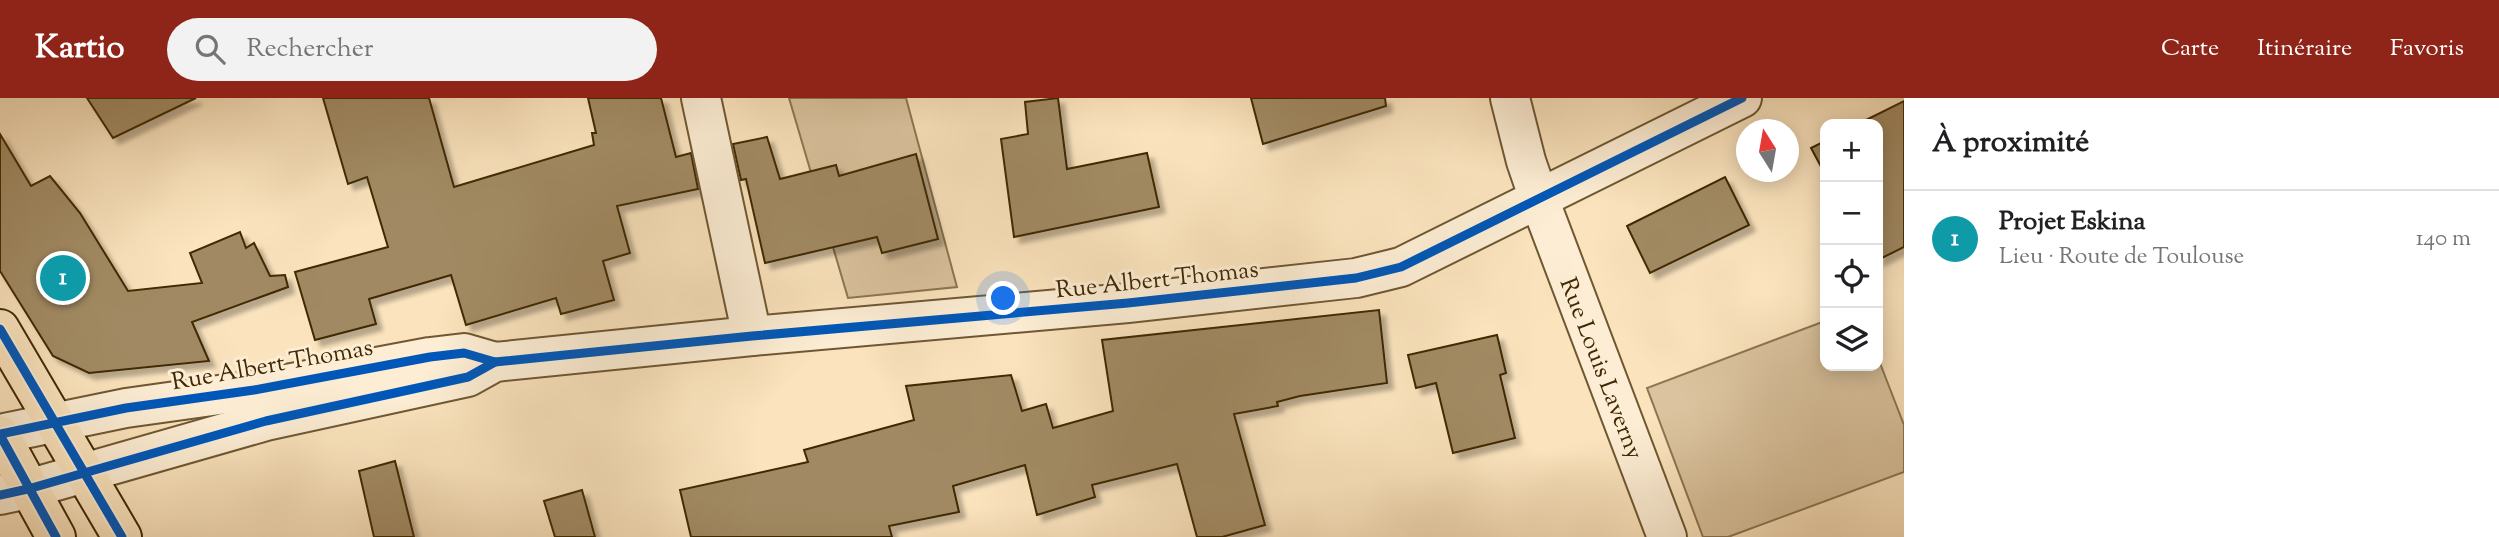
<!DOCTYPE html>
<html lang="fr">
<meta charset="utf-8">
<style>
:root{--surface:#fff;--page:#f2f2f2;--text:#202124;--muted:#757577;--line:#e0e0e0;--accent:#8f2418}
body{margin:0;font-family:"Sorts Mill Goudy",serif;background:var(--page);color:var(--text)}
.controls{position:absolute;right:21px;top:21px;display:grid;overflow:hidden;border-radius:14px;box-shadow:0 4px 18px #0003}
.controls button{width:63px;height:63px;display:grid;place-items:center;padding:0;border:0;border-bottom:2px solid var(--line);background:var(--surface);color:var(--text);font:35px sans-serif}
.compass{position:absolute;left:1736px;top:21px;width:63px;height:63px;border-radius:50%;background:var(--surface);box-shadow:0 4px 18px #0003;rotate:349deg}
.you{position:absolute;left:1004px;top:201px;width:24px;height:24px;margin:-18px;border:5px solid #fff;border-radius:50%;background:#1a73e8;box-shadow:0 0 0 10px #1a73e833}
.badge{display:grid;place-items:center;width:46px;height:46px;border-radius:50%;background:var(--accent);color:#fff;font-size:23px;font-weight:700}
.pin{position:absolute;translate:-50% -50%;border:4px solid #fff;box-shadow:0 2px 7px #0006}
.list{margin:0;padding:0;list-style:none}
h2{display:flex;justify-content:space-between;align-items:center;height:91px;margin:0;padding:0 28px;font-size:30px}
h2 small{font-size:23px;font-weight:400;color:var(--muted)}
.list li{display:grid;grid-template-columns:46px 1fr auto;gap:21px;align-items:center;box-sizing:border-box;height:98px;padding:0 28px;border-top:2px solid var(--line)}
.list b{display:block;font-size:26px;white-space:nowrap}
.list p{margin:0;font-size:23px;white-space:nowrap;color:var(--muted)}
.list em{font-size:23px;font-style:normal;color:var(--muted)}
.icon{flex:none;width:38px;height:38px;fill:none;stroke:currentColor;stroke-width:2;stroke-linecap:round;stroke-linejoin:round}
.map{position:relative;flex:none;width:1904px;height:439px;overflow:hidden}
header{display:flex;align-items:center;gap:42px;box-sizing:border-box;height:98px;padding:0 35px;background:var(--accent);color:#fff}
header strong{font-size:33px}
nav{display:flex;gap:38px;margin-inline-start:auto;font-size:24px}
.search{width:490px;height:63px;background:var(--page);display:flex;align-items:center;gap:18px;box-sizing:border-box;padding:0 24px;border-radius:38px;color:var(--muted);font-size:26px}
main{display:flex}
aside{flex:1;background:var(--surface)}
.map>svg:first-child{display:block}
</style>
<header>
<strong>Kartio</strong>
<div class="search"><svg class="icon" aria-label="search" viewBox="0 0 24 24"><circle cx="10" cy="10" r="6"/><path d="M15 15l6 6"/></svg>Rechercher</div>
<nav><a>Carte</a><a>Itinéraire</a><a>Favoris</a></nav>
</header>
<main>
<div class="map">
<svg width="1904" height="439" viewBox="0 0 1904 439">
<defs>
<filter id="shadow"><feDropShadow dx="6" dy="6" stdDeviation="2" flood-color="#0004"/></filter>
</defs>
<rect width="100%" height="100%" fill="#fae3bd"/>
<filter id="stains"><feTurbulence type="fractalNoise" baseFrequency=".00286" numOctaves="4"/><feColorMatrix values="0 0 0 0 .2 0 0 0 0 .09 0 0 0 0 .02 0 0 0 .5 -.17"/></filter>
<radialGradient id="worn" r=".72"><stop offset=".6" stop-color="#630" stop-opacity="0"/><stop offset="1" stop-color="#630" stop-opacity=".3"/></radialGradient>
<g fill="#dac39e" stroke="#8d7651" stroke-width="2">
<path d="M789,0H906L957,189L848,200Z"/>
<path d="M1825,223V268H1878V260L1904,327V374L1728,439H1703L1647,290Z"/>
</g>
<g fill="#a18a64" stroke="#402904" stroke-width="2" filter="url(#shadow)">
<path d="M87,0H196L113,40Z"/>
<path d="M323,0H429L454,89L594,47L592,35H596L588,0H661L676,59L691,55L698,91L617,108L630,155L603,163L614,202L561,216L556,200L466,227L451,177L369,201L376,226L315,242L295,174L388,149L367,79L348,86Z"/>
<path d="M1058,0L1067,71L1147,55L1159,109L1014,139L1001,41L1028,36L1025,4Z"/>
<path d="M1251,0H1385L1386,8L1263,46Z"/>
<path d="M1904,3V149L1878,162V26H1858Z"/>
<path d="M0,36L31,88L50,78L80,115L128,193L202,185L190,155L240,134L246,150L254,145L270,178L285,177L288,189L192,224L209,263L89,275L53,258L0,173Z"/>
<path d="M767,39L780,81L836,67L839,78L916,56L938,141L882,155L877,139L765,165L746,81L741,82L733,46Z"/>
<path d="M1825,43V76L1811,50Z"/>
<path d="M1725,79L1749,127L1650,175L1627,128Z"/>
<path d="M1379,212L1387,285L1300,298L1277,304L1278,308L1234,316L1265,427L1222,439H1197L1177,366L1092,387L1095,399L1037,417L1025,367L953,388L959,414L889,428L892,439H691L680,392L808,364L804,352L914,322L906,288L1011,277L1022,313L1046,306L1053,330L1113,313L1102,242Z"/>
<path d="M1497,237L1506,275L1500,277L1515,340L1453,355L1436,285L1416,290L1408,257Z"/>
<path d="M395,363L414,439H374L359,373Z"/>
<path d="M582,392L595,439H555L544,403Z"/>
</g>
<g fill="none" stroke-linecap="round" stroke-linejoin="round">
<g stroke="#6e5832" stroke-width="42">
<g id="minor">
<path d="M701,0L752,238"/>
<path d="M1510,0L1526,63L1539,101L1667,439"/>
<path d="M0,336L126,310L254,292L430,259L464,255L495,264"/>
<path d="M0,397L28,391L266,323L468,279L495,264L752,238L1128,205L1356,180L1401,169L1742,0"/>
</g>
</g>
<g stroke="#402904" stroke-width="42">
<g id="major">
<path d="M0,231L122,439"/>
<path d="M0,337L56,439"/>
</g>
</g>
<use href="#minor" stroke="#fcedd4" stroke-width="38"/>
<use href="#major" stroke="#fae3bd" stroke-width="38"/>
<g stroke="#fcedd4" stroke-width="13">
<g id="cycleway">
<path d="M0,231L122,439"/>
<path d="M0,336L126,310L254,292L430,259L464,255L495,264"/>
<path d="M0,337L56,439"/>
<path d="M0,397L28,391L266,323L468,279L495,264L752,238L1128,205L1356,180L1401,169L1742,0"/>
</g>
</g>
<use href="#cycleway" stroke="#0057b8" stroke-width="9"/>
</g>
<g text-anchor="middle" stroke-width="6" stroke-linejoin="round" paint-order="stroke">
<g font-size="24" fill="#402904" stroke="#fcedd4">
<text transform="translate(1157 181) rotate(-6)" y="8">Rue Albert Thomas</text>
<text transform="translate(272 266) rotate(-10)" y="8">Rue Albert Thomas</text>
<text transform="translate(1602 270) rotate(69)" y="8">Rue Louis Laverny</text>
</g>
</g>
<rect width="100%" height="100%" filter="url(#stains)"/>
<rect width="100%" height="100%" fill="url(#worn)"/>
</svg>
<div class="controls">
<button>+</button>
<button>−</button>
<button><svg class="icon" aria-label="locate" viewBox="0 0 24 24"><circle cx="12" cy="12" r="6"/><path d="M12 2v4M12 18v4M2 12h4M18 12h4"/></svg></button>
<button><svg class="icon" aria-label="layers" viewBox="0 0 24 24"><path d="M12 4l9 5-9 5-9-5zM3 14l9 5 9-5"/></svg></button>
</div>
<svg class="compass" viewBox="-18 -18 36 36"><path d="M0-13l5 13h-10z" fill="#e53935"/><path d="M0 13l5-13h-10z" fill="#757577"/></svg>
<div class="you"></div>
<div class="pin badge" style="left:63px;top:180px;background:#0f9aa8">1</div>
</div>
<aside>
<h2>À proximité<small></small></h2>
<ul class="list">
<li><span class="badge" style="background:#0f9aa8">1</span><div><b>Projet Eskina</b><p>Lieu · Route de Toulouse</p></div><em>140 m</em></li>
</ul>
</aside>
</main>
